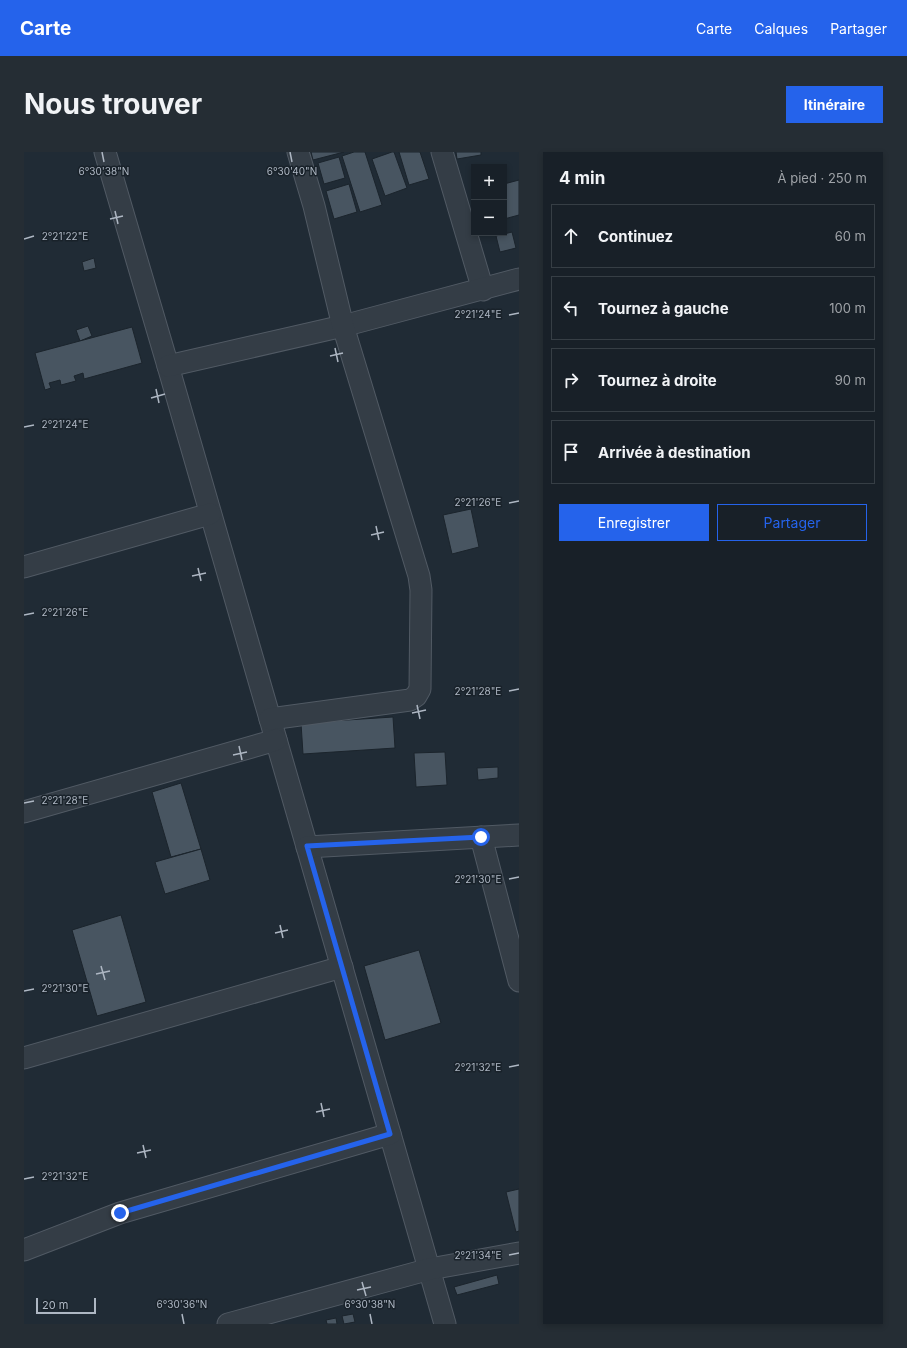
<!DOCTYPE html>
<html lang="fr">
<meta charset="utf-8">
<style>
:root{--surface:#182028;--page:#252d34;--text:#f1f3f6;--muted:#9fa3a8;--line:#363e45;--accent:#2563eb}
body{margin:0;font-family:Inter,sans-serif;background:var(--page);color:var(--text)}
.controls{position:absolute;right:12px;top:12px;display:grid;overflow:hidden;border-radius:0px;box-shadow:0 2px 6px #0003}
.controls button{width:36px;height:36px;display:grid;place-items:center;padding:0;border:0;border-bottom:1px solid var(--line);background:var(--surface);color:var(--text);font:20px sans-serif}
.scale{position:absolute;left:12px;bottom:10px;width:60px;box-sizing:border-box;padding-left:4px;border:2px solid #aeb7c3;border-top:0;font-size:11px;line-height:14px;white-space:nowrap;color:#aeb7c3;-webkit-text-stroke:3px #19222a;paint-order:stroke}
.stop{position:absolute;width:12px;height:12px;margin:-9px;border:3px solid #2563eb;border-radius:50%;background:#fff}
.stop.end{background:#2563eb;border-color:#fff;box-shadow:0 1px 4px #0008}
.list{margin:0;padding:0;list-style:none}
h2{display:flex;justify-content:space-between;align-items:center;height:52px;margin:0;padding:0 16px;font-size:17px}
h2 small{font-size:13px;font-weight:400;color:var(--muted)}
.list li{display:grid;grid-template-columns:26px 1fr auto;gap:12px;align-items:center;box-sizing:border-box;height:64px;margin:0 8px 8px;padding:0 8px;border:1px solid var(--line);border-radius:0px}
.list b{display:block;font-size:15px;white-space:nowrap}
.list em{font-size:13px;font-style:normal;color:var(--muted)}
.actions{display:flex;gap:8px;padding:12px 16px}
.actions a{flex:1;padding:9px 0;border:1px solid var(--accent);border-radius:0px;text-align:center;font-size:14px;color:var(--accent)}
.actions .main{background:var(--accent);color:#fff}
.icon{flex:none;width:22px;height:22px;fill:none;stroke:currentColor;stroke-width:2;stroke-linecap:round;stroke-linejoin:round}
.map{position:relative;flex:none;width:495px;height:1172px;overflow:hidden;border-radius:0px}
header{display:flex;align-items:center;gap:24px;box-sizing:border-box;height:56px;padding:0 20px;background:var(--accent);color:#fff}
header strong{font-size:19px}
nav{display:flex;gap:22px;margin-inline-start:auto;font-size:14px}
.intro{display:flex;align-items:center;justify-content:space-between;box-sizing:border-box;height:96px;padding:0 24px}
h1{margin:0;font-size:28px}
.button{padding:10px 18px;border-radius:0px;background:var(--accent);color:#fff;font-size:14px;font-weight:700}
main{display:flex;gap:24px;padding:0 24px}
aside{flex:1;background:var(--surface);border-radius:0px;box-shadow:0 2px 6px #0003}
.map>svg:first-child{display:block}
</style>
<header>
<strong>Carte</strong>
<nav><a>Carte</a><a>Calques</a><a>Partager</a></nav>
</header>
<div class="intro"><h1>Nous trouver</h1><a class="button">Itinéraire</a></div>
<main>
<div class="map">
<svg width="495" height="1172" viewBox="0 0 495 1172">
<rect width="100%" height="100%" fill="#202b35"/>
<g fill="#485561" stroke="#1b242c">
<path d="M287,0H320L289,8Z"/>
<path d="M330,0H341L358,53L336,60L318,4Z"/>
<path d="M368,0H370L383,36L361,44L348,7Z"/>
<path d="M375,0H396L405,27L385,33Z"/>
<path d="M432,0H457V3L433,7Z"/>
<path d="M315,5L321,26L300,32L294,11Z"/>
<path d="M495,28V63L480,67V32Z"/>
<path d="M325,32L333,60L310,67L302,39Z"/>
<path d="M488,80L492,96L476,100L472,84Z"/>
<path d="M70,106L72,116L60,119L58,110Z"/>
<path d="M64,174L68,184L56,189L52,178Z"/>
<path d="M108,175L118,211L60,227L59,221L50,224L52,229L37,233L36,228L25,231L27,236L21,238L11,201Z"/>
<path d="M447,357L455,395L428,402L419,363Z"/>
<path d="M369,565L371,596L279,602L277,571Z"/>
<path d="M421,600L423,633L392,635L390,601Z"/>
<path d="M474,615V626L454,628L453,616Z"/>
<path d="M157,631L177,697L147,705L128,640Z"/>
<path d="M177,697L186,728L141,742L131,710Z"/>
<path d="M97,763L122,850L73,864L48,778Z"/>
<path d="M395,798L417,871L361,888L340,814Z"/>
<path d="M495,1037V1079L492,1080L482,1040Z"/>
<path d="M473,1123L475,1132L433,1143L430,1135Z"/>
<path d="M329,1162L331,1170L320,1172L318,1164Z"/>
<path d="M312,1166L313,1172H303L302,1168Z"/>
</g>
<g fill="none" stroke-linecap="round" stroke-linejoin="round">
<g stroke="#515a64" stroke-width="23">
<g id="minor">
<path d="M81,0L144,214L421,1172"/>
<path d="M418,0L459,138"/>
<path d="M144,214L319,174L495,127"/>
<path d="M0,415L186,362"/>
<path d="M246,567L386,548L392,544L396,537L397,438L395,424L319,174L290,54L274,0"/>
<path d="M0,660L252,588"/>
<path d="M457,685L495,829"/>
<path d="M283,695L495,683"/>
<path d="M0,906L318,815"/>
<path d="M0,1098L96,1061L366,982"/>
<path d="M204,1172L406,1117L495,1101"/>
</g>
</g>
<use href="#minor" stroke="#343d46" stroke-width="21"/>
</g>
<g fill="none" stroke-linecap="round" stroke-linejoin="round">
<path stroke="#2563eb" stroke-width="5" d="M96,1061L366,982L283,694L457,685"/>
</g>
<path fill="none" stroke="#aeb7c3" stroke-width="1.5" d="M78,0L80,10M266,0L268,10M91,59L94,72M86,67L99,64M0,87L10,84M485,163L495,161M311,196L314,210M306,204L319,201M132,237L135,251M127,246L141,242M0,275L10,273M485,351L495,349M352,374L355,388M347,383L360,380M174,416L177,429M168,424L182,421M0,463L10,461M485,539L495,537M393,553L396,567M388,561L402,558M215,594L218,608M209,603L223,600M0,651L10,649M485,727L495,725M256,773L259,786M251,781L264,778M77,814L81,828M72,822L86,819M0,839L10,837M485,915L495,913M297,951L300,965M292,960L306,957M119,993L122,1006M113,1001L127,998M0,1027L10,1025M485,1103L495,1101M338,1130L342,1144M333,1138L347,1135M158,1162L160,1172M346,1162L348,1172"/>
<g font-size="10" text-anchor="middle" fill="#aeb7c3" stroke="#19222a" stroke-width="3" stroke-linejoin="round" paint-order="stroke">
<text x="80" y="23">6°30'38"N</text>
<text x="268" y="23">6°30'40"N</text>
<text x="41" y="88">2°21'22"E</text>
<text x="454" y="166">2°21'24"E</text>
<text x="41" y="276">2°21'24"E</text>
<text x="454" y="354">2°21'26"E</text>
<text x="41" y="464">2°21'26"E</text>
<text x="454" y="543">2°21'28"E</text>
<text x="41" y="652">2°21'28"E</text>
<text x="454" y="731">2°21'30"E</text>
<text x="41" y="840">2°21'30"E</text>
<text x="454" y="919">2°21'32"E</text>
<text x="41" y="1028">2°21'32"E</text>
<text x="454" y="1107">2°21'34"E</text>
<text x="158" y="1156">6°30'36"N</text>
<text x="346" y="1156">6°30'38"N</text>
</g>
</svg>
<div class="controls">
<button>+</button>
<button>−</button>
</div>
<div class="scale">20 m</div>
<div class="stop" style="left:457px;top:685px"></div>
<div class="stop end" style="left:96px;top:1061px"></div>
</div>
<aside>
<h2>4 min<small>À pied · 250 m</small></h2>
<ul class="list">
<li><svg class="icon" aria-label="ahead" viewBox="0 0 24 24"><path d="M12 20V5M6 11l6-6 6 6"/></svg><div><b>Continuez</b></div><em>60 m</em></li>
<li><svg class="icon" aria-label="left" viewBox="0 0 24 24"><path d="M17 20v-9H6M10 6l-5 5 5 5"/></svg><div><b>Tournez à gauche</b></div><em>100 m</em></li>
<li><svg class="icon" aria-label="right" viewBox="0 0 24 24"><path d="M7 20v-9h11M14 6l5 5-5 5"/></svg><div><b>Tournez à droite</b></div><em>90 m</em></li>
<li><svg class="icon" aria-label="arrive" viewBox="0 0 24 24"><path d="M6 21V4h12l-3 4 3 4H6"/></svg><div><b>Arrivée à destination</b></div></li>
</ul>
<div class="actions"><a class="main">Enregistrer</a><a>Partager</a></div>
</aside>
</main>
